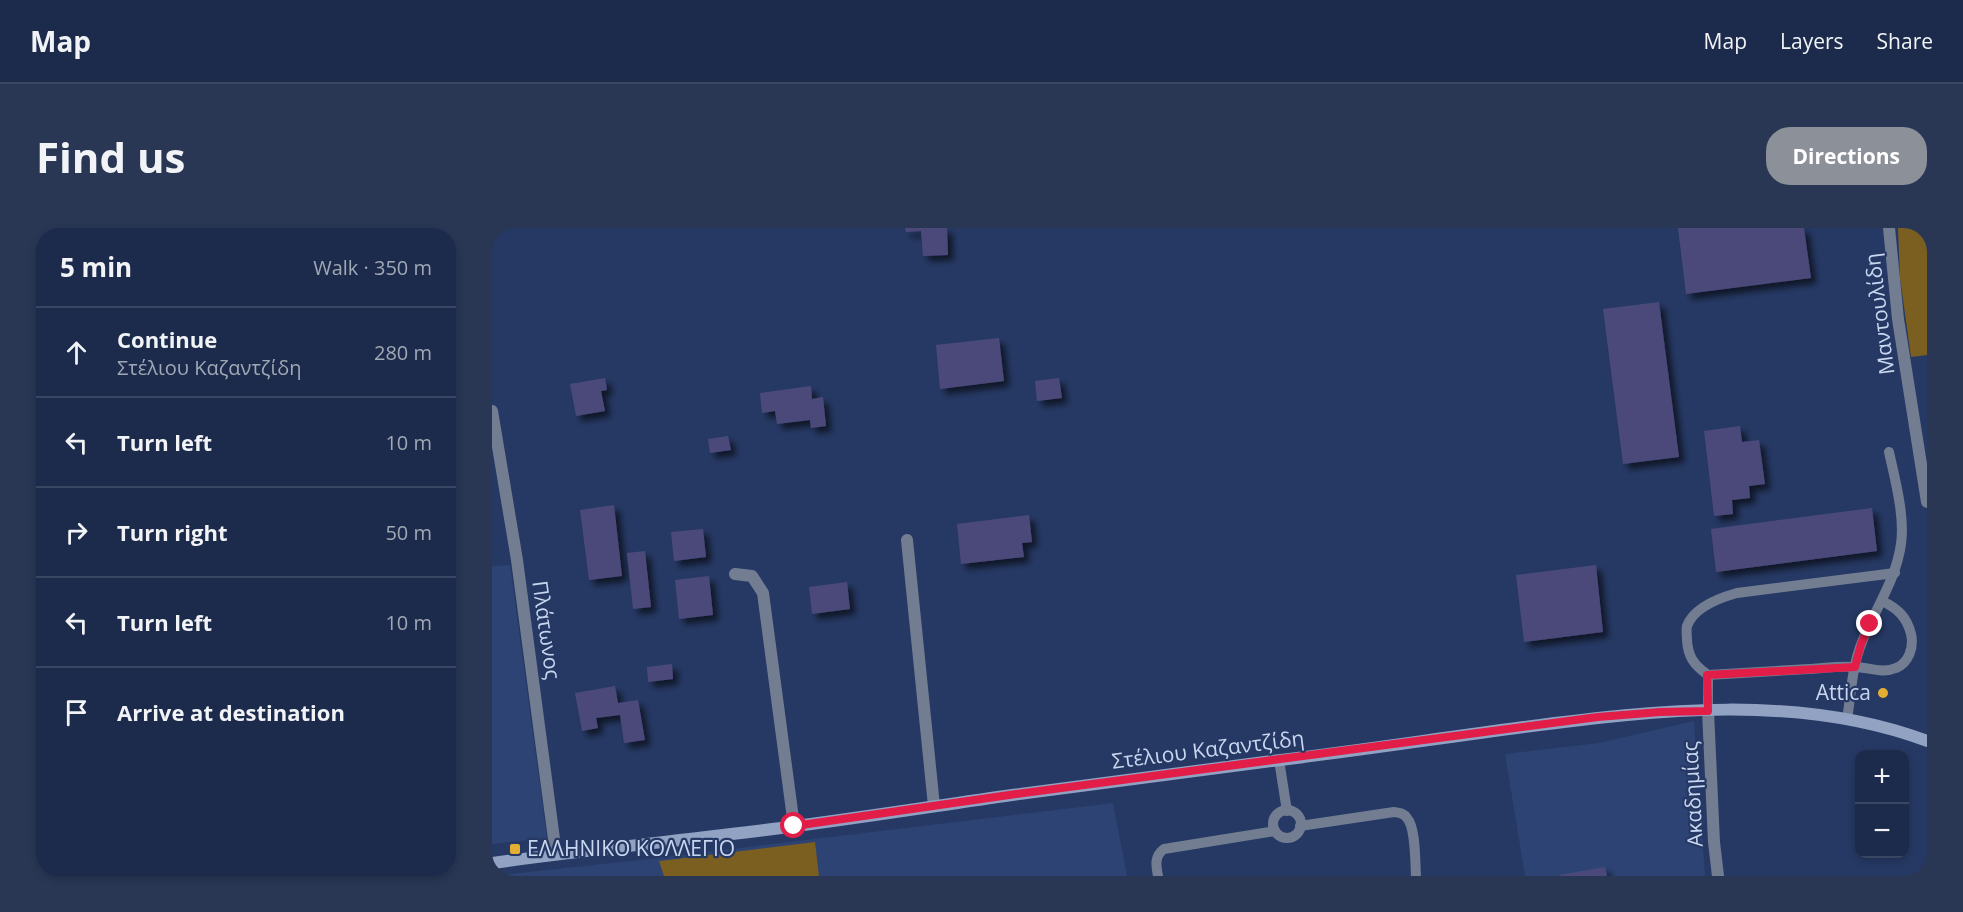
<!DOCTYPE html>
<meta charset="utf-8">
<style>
:root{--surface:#1c2b4b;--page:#293755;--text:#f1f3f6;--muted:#a0a7b5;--line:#3a4763;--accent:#8c9099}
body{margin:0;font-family:"Open Sans",sans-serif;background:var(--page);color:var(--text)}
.controls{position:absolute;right:18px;bottom:18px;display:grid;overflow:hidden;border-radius:12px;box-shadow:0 3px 9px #0003}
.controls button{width:54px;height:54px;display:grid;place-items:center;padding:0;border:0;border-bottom:2px solid var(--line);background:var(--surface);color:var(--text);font:30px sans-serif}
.stop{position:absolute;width:18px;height:18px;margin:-14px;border:4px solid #e11d48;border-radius:50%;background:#fff}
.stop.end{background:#e11d48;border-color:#fff;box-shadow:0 2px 6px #0008}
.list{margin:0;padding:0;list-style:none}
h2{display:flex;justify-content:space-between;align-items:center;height:78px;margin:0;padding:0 24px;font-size:26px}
h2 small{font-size:20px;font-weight:400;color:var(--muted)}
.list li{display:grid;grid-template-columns:39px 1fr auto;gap:18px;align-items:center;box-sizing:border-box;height:90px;padding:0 24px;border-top:2px solid var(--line)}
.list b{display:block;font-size:22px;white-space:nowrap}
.list p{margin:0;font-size:20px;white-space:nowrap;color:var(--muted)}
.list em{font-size:20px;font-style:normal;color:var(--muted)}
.icon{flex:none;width:33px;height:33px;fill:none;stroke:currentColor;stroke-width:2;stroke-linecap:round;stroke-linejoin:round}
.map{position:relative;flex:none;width:1435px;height:648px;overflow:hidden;border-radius:24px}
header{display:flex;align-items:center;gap:36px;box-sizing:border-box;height:84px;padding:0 30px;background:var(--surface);border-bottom:2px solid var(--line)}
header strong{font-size:28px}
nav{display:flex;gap:33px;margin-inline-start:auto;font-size:21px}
.intro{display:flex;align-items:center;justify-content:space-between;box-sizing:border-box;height:144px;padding:0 36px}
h1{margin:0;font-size:42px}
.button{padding:15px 27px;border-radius:24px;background:var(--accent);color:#fff;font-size:21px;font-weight:700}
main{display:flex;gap:36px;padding:0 36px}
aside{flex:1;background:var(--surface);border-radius:24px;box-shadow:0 3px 9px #0003}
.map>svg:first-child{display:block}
</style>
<header>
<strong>Map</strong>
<nav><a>Map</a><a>Layers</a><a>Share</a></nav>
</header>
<div class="intro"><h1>Find us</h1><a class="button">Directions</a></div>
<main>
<aside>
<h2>5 min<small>Walk · 350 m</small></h2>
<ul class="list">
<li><svg class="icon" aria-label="ahead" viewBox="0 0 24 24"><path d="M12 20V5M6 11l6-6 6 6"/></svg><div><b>Continue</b><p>Στέλιου Καζαντζίδη</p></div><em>280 m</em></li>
<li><svg class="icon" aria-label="left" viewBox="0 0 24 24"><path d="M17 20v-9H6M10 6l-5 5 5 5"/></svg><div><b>Turn left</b></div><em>10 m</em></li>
<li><svg class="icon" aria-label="right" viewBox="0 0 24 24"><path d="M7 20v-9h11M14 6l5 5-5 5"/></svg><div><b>Turn right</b></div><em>50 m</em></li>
<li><svg class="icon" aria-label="left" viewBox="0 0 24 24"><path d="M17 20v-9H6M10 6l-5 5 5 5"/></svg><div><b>Turn left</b></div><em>10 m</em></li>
<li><svg class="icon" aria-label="arrive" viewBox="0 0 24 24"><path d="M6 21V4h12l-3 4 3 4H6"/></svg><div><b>Arrive at destination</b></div></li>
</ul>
</aside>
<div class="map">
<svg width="1435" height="648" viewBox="0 0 1435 648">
<defs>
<filter id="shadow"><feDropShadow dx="5.5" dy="5.5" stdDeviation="3" flood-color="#0009"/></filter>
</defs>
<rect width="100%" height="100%" fill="#263964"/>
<g fill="#2c4374">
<path d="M18,337L55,610L0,616V338Z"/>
<path d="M1202,493L1213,648H1033L1013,526L1107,515Z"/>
<path d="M621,575L635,648H0L157,631Z"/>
</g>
<g fill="#7a5f21">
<path d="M1406,0H1435V127L1419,129L1408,50Z"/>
<path d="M323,614L327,648H172L167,633Z"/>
</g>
<g fill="#4b4a7a" filter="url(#shadow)">
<path d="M413,0H455L456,27L431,28L429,3L414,4Z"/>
<path d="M1186,0H1312L1319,50L1194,66Z"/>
<path d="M1167,74L1187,229L1131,236L1111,81Z"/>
<path d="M507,110L512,153L448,161L444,117Z"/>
<path d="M113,150L115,162L109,163L113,183L84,188L78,156Z"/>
<path d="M567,150L570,170L545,173L543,153Z"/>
<path d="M319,158L320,171L331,169L334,198L319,200L318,192L285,196L283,183L270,185L268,165Z"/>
<path d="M1248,198L1250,214L1267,212L1273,256L1257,258L1258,270L1240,272L1241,286L1222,288L1212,203Z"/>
<path d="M236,208L239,222L218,225L216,211Z"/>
<path d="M122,277L130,348L97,352L88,282Z"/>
<path d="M1380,280L1385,323L1224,344L1219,301Z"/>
<path d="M537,287L540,314L530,315L532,329L469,336L465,296Z"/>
<path d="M211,301L214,329L182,333L179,304Z"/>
<path d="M153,323L159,379L141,381L135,325Z"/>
<path d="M1104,337L1111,404L1032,414L1024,347Z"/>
<path d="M217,348L221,387L187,391L183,352Z"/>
<path d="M355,354L358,381L320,386L317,359Z"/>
<path d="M180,436L181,451L156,454L155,439Z"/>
<path d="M123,458L126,475L146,472L153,512L132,515L128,487L104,490L106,500L90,503L83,465Z"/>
<path d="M1113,639L1115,648H1068L1067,647Z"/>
</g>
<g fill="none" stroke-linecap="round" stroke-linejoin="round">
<g stroke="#727d92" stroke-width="10">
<path d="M1390,373C1405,380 1415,389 1419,406C1422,419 1417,435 1404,440C1390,446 1376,439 1363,439C1348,438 1332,440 1317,441C1283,443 1249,445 1216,447C1202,437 1196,429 1195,412C1195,408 1194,402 1195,398C1202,379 1227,370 1245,365L1403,345"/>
<path d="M1216,447V483"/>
<path d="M1355,492C1359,466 1360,438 1370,414C1383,381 1404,352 1409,316C1413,288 1403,251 1397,224"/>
<path d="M787,532L795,583"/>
<circle cx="795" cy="596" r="14"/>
<path d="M808,598L902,584C907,585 912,585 915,590C924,600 923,634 924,648"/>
<path d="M666,648C664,638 662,628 672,621L783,603"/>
</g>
<g stroke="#727d92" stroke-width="12">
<path d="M1397,0L1406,91L1435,274"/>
<path d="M0,183L25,332L64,626"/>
<path d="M415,312L442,578"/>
<path d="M243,346L260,348L271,365L302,598"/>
<path d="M1216,483L1222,614L1226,648"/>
</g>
<path stroke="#91a2c3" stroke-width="12" d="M0,635C96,622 193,612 289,600C366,590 443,578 520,567C606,555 693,545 780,533C864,523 948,510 1032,499C1164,482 1307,465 1435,513"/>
</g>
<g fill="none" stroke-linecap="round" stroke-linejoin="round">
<path stroke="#e11d48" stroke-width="8" d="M302,598L524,566L1106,489L1168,484L1216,483L1215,447L1363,439L1369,416L1378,396"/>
</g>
<g fill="#e2ae34" stroke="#263964" stroke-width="2">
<circle cx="1391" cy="465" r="6"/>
<rect x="17" y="615" width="12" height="12" rx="3"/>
</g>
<g text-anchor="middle" stroke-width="4.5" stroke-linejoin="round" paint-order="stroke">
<g font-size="21" fill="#c9d6f0" stroke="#263964">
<text transform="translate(1388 86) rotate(-97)" y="7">Μαντουλίδη</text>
<text transform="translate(54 402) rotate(82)" y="7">Πλάτωνος</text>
<text transform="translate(716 522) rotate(-7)" y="7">Στέλιου Καζαντζίδη</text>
<text transform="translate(1201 566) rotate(-93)" y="7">Ακαδημίας</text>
</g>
<g font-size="21" fill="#c9d6f0" stroke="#263964" text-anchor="end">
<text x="1379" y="472">Attica</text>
<text x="35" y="628" text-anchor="start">ΕΛΛΗΝΙΚΟ ΚΟΛΛΕΓΙΟ</text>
</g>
</g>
</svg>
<div class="controls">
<button>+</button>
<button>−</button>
</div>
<div class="stop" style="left:302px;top:598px"></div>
<div class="stop end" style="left:1378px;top:396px"></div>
</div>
</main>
